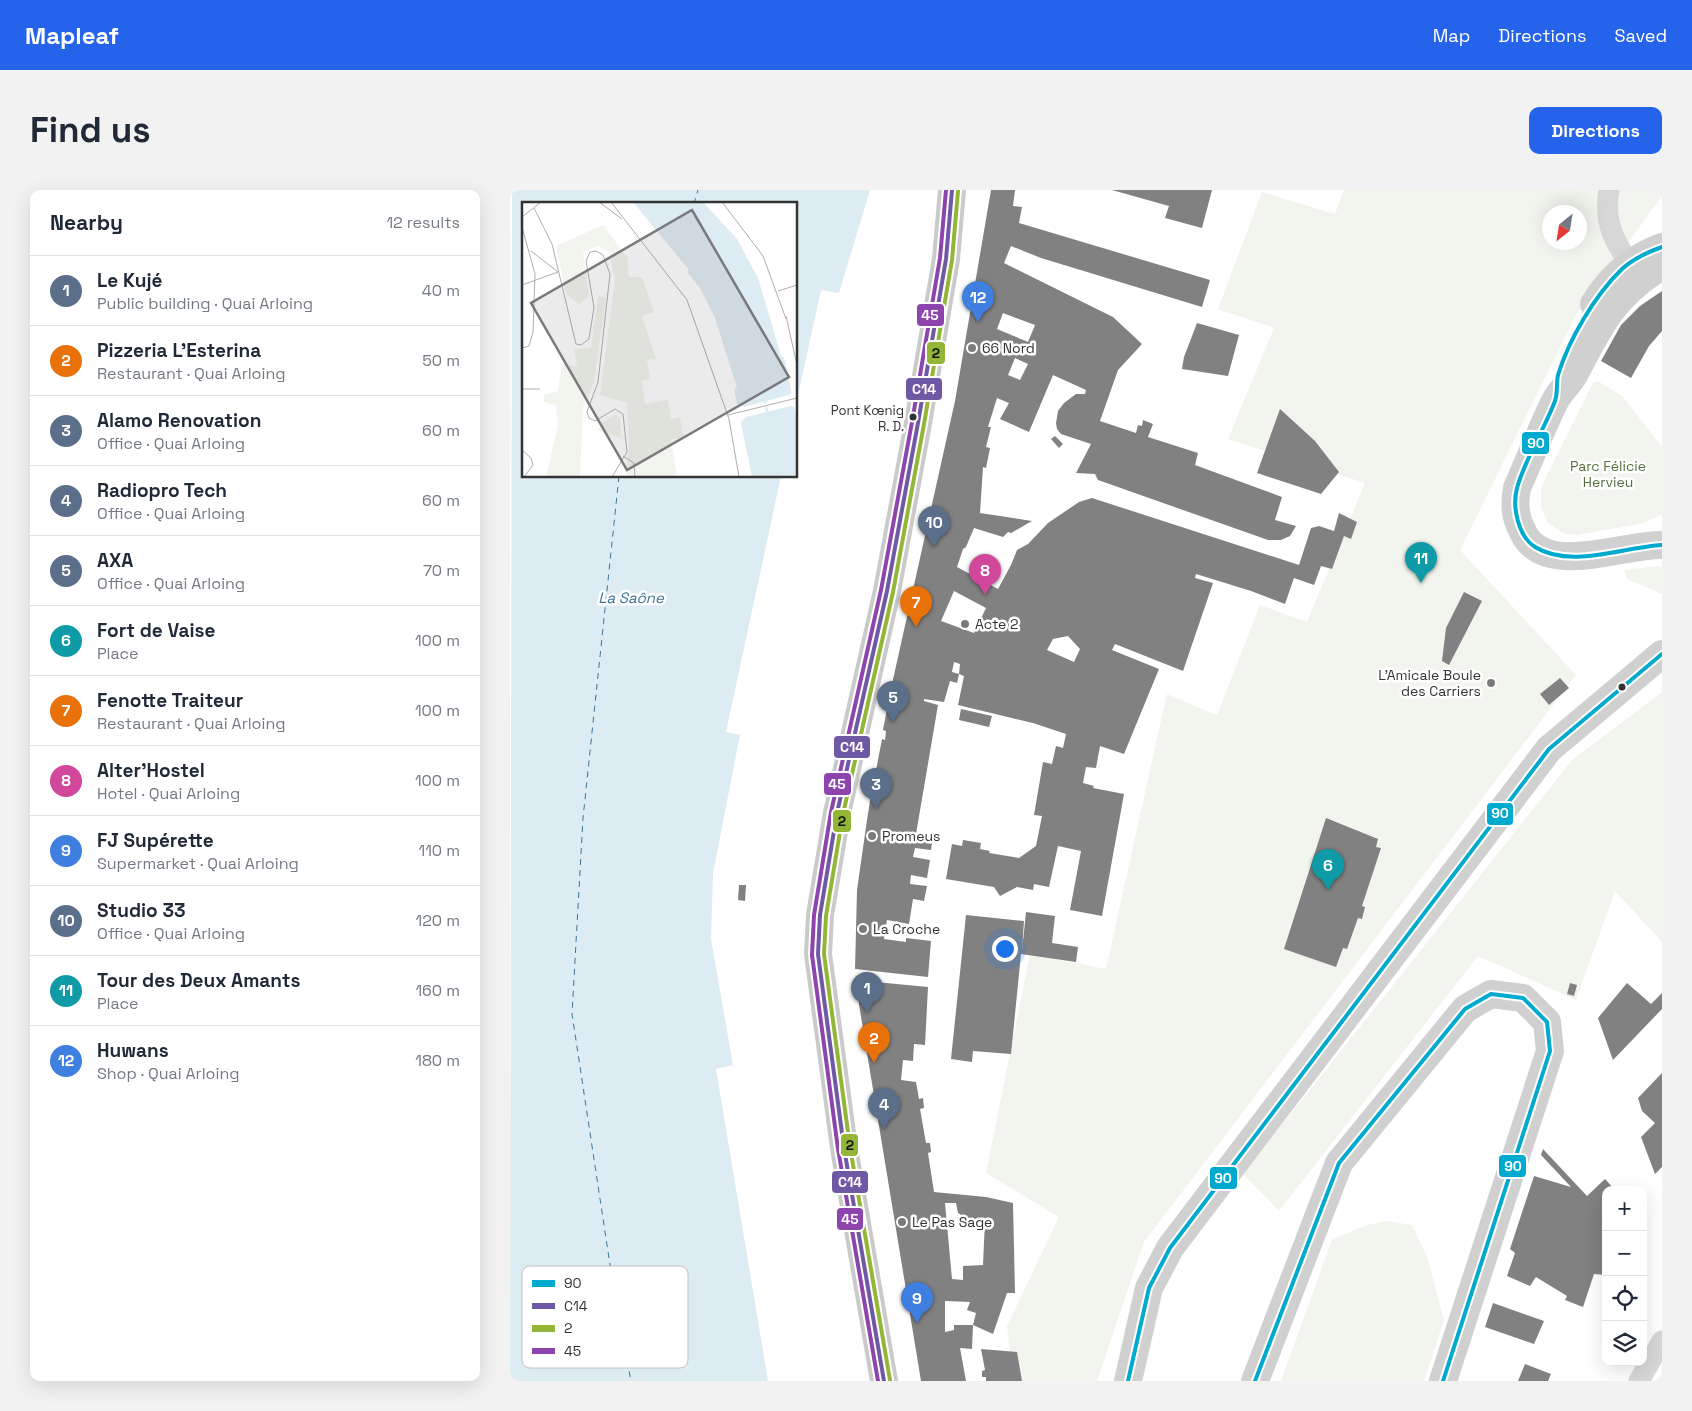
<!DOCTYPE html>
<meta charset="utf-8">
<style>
:root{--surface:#fff;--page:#f2f2f3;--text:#1f2937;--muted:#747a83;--line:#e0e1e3;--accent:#2563eb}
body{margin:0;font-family:"Space Grotesk",sans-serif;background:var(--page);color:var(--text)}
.controls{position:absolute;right:15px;bottom:15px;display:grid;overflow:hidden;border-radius:10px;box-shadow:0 5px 20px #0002}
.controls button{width:45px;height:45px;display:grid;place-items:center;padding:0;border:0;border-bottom:1px solid var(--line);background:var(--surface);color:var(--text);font:25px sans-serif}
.compass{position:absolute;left:1032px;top:15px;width:45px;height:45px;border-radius:50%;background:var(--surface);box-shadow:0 5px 20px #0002;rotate:210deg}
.you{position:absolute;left:494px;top:758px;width:18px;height:18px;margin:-12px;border:4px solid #fff;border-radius:50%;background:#1a73e8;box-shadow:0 0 0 8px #1a73e833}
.badge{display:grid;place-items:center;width:32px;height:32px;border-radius:50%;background:var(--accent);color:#fff;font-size:16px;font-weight:700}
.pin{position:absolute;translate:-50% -41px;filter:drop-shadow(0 1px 2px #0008)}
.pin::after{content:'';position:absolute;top:26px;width:18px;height:15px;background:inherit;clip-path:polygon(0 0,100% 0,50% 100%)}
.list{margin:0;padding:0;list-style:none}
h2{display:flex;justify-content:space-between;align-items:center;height:65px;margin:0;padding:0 20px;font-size:21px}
h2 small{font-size:16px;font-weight:400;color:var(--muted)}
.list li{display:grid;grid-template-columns:32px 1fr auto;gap:15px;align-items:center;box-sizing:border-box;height:70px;padding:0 20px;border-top:1px solid var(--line)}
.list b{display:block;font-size:19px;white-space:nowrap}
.list p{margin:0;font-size:16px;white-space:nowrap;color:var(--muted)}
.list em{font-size:16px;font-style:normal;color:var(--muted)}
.icon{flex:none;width:28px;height:28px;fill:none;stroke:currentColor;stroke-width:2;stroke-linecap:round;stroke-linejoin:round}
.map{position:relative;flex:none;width:1152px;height:1191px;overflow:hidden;border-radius:10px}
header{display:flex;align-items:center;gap:30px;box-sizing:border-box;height:70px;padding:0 25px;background:var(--accent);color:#fff}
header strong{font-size:24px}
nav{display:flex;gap:28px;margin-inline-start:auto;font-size:18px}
.intro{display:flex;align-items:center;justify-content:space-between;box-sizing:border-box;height:120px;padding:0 30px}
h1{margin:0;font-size:35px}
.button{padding:12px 22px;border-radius:10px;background:var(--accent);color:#fff;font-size:18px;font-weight:700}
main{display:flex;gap:30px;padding:0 30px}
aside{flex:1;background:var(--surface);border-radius:10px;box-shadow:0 5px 20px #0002}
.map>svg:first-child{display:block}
</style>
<header>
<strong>Mapleaf</strong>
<nav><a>Map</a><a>Directions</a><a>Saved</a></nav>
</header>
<div class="intro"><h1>Find us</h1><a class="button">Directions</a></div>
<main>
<aside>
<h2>Nearby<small>12 results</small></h2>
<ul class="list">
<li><span class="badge" style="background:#5c6f8a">1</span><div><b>Le Kujé</b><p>Public building · Quai Arloing</p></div><em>40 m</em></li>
<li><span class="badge" style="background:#e8710a">2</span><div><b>Pizzeria L'Esterina</b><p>Restaurant · Quai Arloing</p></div><em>50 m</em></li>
<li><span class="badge" style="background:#5c6f8a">3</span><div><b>Alamo Renovation</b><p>Office · Quai Arloing</p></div><em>60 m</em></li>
<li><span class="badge" style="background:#5c6f8a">4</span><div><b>Radiopro Tech</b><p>Office · Quai Arloing</p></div><em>60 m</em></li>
<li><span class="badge" style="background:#5c6f8a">5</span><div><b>AXA</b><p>Office · Quai Arloing</p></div><em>70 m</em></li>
<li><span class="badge" style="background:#0f9aa8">6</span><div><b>Fort de Vaise</b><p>Place</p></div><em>100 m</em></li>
<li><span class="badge" style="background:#e8710a">7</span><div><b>Fenotte Traiteur</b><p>Restaurant · Quai Arloing</p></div><em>100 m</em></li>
<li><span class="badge" style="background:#d1479c">8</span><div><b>Alter'Hostel</b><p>Hotel · Quai Arloing</p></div><em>100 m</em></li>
<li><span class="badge" style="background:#3f7fe0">9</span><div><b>FJ Supérette</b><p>Supermarket · Quai Arloing</p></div><em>110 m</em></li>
<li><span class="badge" style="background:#5c6f8a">10</span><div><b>Studio 33</b><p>Office · Quai Arloing</p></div><em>120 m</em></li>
<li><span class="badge" style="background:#0f9aa8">11</span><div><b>Tour des Deux Amants</b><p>Place</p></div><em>160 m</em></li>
<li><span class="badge" style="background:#3f7fe0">12</span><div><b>Huwans</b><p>Shop · Quai Arloing</p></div><em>180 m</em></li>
</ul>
</aside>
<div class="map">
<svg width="1152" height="1191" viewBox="0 0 1152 1191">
<rect width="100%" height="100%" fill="#fff"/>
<g fill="#f1f5ed" fill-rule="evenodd">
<path d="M834,0H1152V6L1067,123L950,360L1066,485L634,1052L587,1191H503L497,1136L549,1027L476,983L520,764L596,779L657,504L707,525L750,415L797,432L855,293L718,249L764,138L708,119L752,2L825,24ZM1040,22H1070V52H1040Z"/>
<path d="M1088,191L1113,207L1152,257V324L1134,333L1067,345L1055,344L1038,333L1031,318V297L1083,193Z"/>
<path d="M1148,376L1152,377V404L1117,389L1114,380Z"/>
<path d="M1152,502V752L1105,701L1066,810L968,766L769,1021L733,984L1062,570Z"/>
<path d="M877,1031L902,1035L917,1067L934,1130L914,1191H771L822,1050L856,1035Z"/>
</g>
<path fill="#ddebf3" d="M2,0H360L329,103L311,100L286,214V14H14V286H271L216,542L230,545L203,683L201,749L223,875L206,879L258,1191H0Z"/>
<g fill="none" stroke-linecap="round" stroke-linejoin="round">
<g stroke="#3f7597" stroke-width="1" stroke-dasharray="6 5" stroke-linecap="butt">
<path d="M184,14L188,0"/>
<path d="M109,286L73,628L62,824L104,1101L121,1191"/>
</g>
</g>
<g fill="#818181" fill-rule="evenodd">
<path d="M481,0H505L503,16L512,17L509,33L700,90L692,117L531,68L501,56L494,73L603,127L632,154L608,180L590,231L626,243L628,235L632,236L633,230L643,234L638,247L688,263L685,275L772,307L765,330L786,336L780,346L771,350H758L588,290L585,284L566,283L581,254L551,244L547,239L546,233L548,221L554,213L566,204H575L576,200L543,185L519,242L490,229L499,213L487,208L478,237H481L476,257L480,258L476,278L473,277L470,323L522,331L501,343L498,342L493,347L464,338L456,357L453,359L447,377L488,399L501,375L507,360L518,354L538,333L569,312L582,308L789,375L801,338L809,336L824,341L829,323L847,332L841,349L834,346L822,379L811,376L804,395L784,388L775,414L741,401L686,384L685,388L703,393L673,481L605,454L602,460L649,479L614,564L590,556L586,578L576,577L573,593L584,596L583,598L614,604L592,726L560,720L571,661L548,656L539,697L524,694L523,700L507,697L490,706L484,697L436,689L442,654L452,656L453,650L471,653L470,659L480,661L479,663L509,668L526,656L532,626L524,625L533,572L542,574L546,556L553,558L556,544L523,533L448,515L454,486L449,484L447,493L440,491L434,512L414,509V511L428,515L406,644L423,646L421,660L405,658L403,667L420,670L417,688L401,685L400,694L417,696L414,711L403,709L399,734L377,730L374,749L396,752V748L421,751L418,787L345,779L347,700L357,630L362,599L365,600L367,592L364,591L372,549L375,550L376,541L373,540L380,503L445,211ZM493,123L525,135L518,152L487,139ZM505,168L518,174L510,190L498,185ZM444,401L476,418L464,443L431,431ZM558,446L570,459L564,472L537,460L543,449ZM444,472L450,474L449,484L442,482Z"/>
<path d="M602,0H702L692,38L655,28L659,16Z"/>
<path d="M1152,101V141L1139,156L1121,188L1091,171L1111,135L1130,116Z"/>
<path d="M687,133L729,145L718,186L672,179L674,167Z"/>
<path d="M770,219L805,251L829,282L811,304L747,283Z"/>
<path d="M545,246L553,254L549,258L541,249Z"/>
<path d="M954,402L972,411L939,475L932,471L936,438Z"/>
<path d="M1050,488L1059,498L1039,515L1030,504Z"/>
<path d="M451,519L482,526L479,537L449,530Z"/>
<path d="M816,628L868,649L866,657L871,658L852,716L855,717L852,729L848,728L837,759L833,758L826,777L774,759Z"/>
<path d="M229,695H236L235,711L228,710Z"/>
<path d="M516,722L545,726L542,753L568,757L566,772L511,764L501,864L463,861L462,872L441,869L456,725L514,731L512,761Z"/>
<path d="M345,790L418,797L415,855L404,854L403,871L393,870L391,890L406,892L409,909L413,908L414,918L410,919L416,953H420L421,962L418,963L424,1002L476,1007L503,1013L505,1103H497L483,1144L463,1135L466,1123L457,1120L460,1112L435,1111V1142L444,1140V1135H463L462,1159L450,1158L456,1191H411ZM435,1013H446L448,1023L456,1028L475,1030L473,1075L453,1076V1090L442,1089Z"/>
<path d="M1060,793L1067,795L1064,806L1057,804Z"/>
<path d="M1117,793L1141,814L1152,803V819L1103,870L1088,828Z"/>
<path d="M1152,883V977L1145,984L1131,947L1145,933L1132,921L1128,908Z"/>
<path d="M1033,959L1077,1006L1095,989L1105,1000H1096V1085L1084,1084L1073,1117L1055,1110L1057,1106L1026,1087L1020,1096L997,1086L1005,1063L1000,1059L1024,986L1061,997L1031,965Z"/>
<path d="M983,1113L1034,1131L1024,1154L975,1137Z"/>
<path d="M471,1159L507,1162L512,1191H476V1187H472V1181L475,1180Z"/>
<path d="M1015,1174L1041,1184L1038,1191H1008Z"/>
</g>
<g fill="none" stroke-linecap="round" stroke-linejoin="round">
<g stroke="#d7d7d7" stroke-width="21">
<path d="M1099,0C1092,37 1109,58 1128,87"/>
<path d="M1129,1191L1152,1151"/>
</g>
<g stroke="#d0d0d0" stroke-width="28">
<path d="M1152,76C1104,105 1090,135 1065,183C1060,193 1050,201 1045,211C1031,239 1020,269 1007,298C1004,315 1005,327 1013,342C1034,388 1113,354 1152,355"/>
<path d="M1084,114C1101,86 1122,68 1152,57"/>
<path d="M618,1191L639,1098L660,1058L1039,559L1152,464"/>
<path d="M745,1191L829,973L955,819L981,804L1013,808L1037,832L1040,861L933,1191"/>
</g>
<path stroke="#cacaca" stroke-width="28" d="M374,1191L334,958L308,764L310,725L327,623L377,401L408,233L436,69L442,0"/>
<g stroke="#fff" stroke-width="8">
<g id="bus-1">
<path d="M1152,57C1138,62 1123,69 1112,79C1085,105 1059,149 1048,185C1046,194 1048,203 1045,211C1034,240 1015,269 1007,298C1002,317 1008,346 1025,357C1061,379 1113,357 1152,355"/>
<path d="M618,1191L639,1098L660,1058L1039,559L1152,464"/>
<path d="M745,1191L829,973L955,819L981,804L1013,808L1037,832L1040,861L933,1191"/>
</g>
</g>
<g stroke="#fff" stroke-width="8">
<path id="bus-2" d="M374,1191L334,958L308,764L310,725L327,623L377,401L408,233L436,69L442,0"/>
</g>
<g stroke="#fff" stroke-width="8">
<path id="bus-3" d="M380,1190L340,957L314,764L316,726L333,624L383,402L414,234L442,70L448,1"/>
</g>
<g stroke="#fff" stroke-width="8">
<path id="bus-4" d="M368,1191L328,959L302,765L304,725L321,622L371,400L402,232L430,68L436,0"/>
</g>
<use href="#bus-1" stroke="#00a9ce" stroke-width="4"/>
<use href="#bus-2" stroke="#6f59a5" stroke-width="4"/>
<use href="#bus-3" stroke="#94b636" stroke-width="4"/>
<use href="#bus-4" stroke="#8e44ad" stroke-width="4"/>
</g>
<g fill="#7a7a7a" stroke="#fff" stroke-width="2">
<circle cx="462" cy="158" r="5"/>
<circle cx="455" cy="434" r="5"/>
<circle cx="981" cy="493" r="5"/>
<circle cx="362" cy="646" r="5"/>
<circle cx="353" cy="739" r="5"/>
<circle cx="392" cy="1032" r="5"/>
</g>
<g fill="#333" stroke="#fff" stroke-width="2">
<circle cx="403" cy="227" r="4.5"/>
<circle cx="1112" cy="497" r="4.5"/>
</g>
<g text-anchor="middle" stroke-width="5" stroke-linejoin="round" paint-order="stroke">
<g font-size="13" fill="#333" stroke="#fff" text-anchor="end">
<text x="394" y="225">Pont Kœnig<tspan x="394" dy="16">R. D.</tspan></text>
</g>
<g font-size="14" fill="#333" stroke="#fff" text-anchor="start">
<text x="472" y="163">66 Nord</text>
<text x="465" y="439">Acte 2</text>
<text x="971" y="490" text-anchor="end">L'Amicale Boule<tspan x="971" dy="16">des Carriers</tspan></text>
<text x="372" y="651">Promeus</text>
<text x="363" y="744">La Croche</text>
<text x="402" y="1037">Le Pas Sage</text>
</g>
<g font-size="14" fill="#56703f" stroke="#fff">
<text x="1098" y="281">Parc Félicie<tspan x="1098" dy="16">Hervieu</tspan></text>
</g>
<g font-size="15" font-style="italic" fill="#3f7597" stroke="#fff">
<text x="121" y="413">La Saône</text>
</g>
</g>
<g transform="translate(12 12)">
<rect width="275" height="275" fill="#fff"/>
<path d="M81,23L105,55L107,75H120L132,110L120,114L134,157L125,158L128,177L120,179L123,202L146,198L149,217L158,215L161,235L149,238L155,275H104L107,244L105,201L78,193L93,78L87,50L76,44L61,50L67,94L57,102L44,92L34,44ZM76,94L84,96L72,181L61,205L58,275H24L36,223L34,203L22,200V193L36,189L40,161L55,165L52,147L69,146ZM94,212L98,216L99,236L75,228L81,220Z" fill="#f1f5ed"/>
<path d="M111,0H181L215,37L236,76L259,154L262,155L275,217V275H230L212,187L215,186L193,116L178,86L165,70L167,68Z" fill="#ddebf3"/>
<path d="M272,188L275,206L269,204L224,215L218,221L214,202L222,205L267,193Z" fill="#fff"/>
<path fill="none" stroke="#ddebf3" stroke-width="2.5" d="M139,0L191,64L229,144L243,201M244,205L256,253L268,275"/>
<path fill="none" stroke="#adadad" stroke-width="1" d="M77,0L100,17M89,0L165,98L207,217L217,275M200,0L241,54L264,117M12,6L30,42L54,142L59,143L67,137L72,105L64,59L68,50L74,49L81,53L88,72L76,180L65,210L67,216L73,219L93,207L101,212L105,250L90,275M0,15L19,0M0,25L13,72L11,130L7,144L0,146M9,49L36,70M0,83L36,70M256,89L275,83M264,114L275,163M0,187H18M206,213L275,196M0,248L9,256L11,263L2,275M101,254L112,261L113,275"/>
<path fill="#7a7a7a" fill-opacity="0.15" stroke="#7a7a7a" stroke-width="2.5" d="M170,8L267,175L105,268L9,101Z"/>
<rect width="275" height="275" fill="none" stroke="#333" stroke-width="2.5"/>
</g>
<rect x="12" y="1076" width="166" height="102" rx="8" fill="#fff" stroke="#c2c2c2" stroke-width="1"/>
<rect x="22" y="1090" width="23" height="7" fill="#00a9ce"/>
<rect x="22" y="1113" width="23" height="6" fill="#6f59a5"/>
<rect x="22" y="1135" width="23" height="7" fill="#94b636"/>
<rect x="22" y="1158" width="23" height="6" fill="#8e44ad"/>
<g font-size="14" fill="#333">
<text x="54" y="1098">90</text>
<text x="54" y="1121">C14</text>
<text x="54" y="1143">2</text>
<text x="54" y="1166">45</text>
</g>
<g stroke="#fff" stroke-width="2">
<rect x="406" y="113" width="29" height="24" rx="5" fill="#8e44ad"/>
<rect x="416" y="151" width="20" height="24" rx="5" fill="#94b636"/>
<rect x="395" y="187" width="38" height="24" rx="5" fill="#6f59a5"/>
<rect x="1011" y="241" width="29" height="24" rx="5" fill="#00a9ce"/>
<rect x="323" y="545" width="38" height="24" rx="5" fill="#6f59a5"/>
<rect x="313" y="582" width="29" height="24" rx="5" fill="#8e44ad"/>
<rect x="976" y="612" width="28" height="24" rx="5" fill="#00a9ce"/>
<rect x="322" y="619" width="20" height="24" rx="5" fill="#94b636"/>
<rect x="330" y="943" width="19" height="24" rx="5" fill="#94b636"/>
<rect x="988" y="964" width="29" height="24" rx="5" fill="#00a9ce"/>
<rect x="699" y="976" width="29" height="24" rx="5" fill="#00a9ce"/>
<rect x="321" y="980" width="38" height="24" rx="5" fill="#6f59a5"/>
<rect x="326" y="1017" width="28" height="24" rx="5" fill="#8e44ad"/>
</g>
<g font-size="14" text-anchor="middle" font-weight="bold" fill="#fff">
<text x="420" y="130">45</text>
<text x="414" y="204">C14</text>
<text x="1026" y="258">90</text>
<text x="342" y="562">C14</text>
<text x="327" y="599">45</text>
<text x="990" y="628">90</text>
<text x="1003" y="981">90</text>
<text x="713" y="993">90</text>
<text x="340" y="997">C14</text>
<text x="340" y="1034">45</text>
</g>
<g font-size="14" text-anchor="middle" font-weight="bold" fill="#111">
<text x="426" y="168">2</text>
<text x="332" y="636">2</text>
<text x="340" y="960">2</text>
</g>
</svg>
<div class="controls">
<button>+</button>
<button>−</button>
<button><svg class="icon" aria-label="locate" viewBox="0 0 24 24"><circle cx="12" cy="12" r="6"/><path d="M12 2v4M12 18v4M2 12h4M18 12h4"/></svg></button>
<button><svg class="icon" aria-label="layers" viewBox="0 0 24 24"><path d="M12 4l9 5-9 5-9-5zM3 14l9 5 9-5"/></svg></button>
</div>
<svg class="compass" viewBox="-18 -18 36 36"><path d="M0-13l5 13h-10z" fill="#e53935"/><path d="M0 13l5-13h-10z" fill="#747a83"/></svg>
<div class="you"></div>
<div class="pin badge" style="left:357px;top:823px;background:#5c6f8a">1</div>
<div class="pin badge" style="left:364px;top:873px;background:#e8710a">2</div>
<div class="pin badge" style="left:366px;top:619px;background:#5c6f8a">3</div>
<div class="pin badge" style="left:374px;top:939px;background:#5c6f8a">4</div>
<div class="pin badge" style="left:383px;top:532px;background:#5c6f8a">5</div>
<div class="pin badge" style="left:818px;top:700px;background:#0f9aa8">6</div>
<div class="pin badge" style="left:406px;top:437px;background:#e8710a">7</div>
<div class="pin badge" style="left:475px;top:405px;background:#d1479c">8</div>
<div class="pin badge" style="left:407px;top:1133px;background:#3f7fe0">9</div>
<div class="pin badge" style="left:424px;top:357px;background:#5c6f8a">10</div>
<div class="pin badge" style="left:911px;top:393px;background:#0f9aa8">11</div>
<div class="pin badge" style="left:468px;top:132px;background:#3f7fe0">12</div>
</div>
</main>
